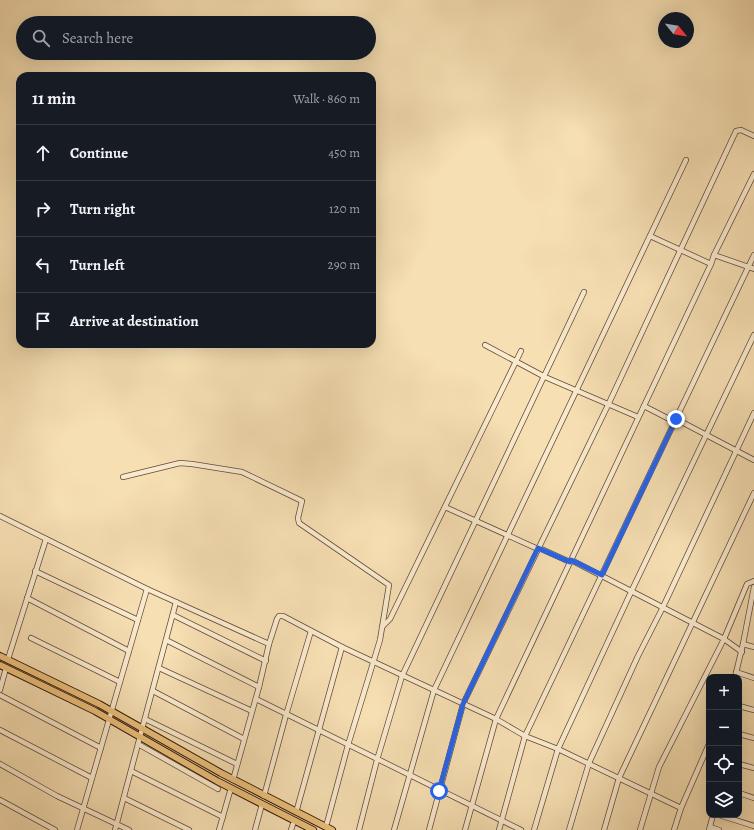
<!DOCTYPE html>
<meta charset="utf-8">
<style>
:root{--surface:#171b24;--page:#20242c;--text:#f1f3f6;--muted:#9ea1a6;--line:#363941}
body{margin:0;font-family:Alegreya,serif;background:var(--page);color:var(--text)}
.controls{position:absolute;right:12px;bottom:12px;display:grid;overflow:hidden;border-radius:8px;box-shadow:0 4px 16px #0002}
.controls button{width:36px;height:36px;display:grid;place-items:center;padding:0;border:0;border-bottom:1px solid var(--line);background:var(--surface);color:var(--text);font:20px sans-serif}
.compass{position:absolute;left:658px;top:12px;width:36px;height:36px;border-radius:50%;background:var(--surface);box-shadow:0 4px 16px #0002;rotate:120deg}
.stop{position:absolute;width:12px;height:12px;margin:-9px;border:3px solid #2563eb;border-radius:50%;background:#fff}
.stop.end{background:#2563eb;border-color:#fff;box-shadow:0 1px 4px #0008}
.list{margin:0;padding:0;list-style:none}
h2{display:flex;justify-content:space-between;align-items:center;height:52px;margin:0;padding:0 16px;font-size:17px}
h2 small{font-size:13px;font-weight:400;color:var(--muted)}
.list li{display:grid;grid-template-columns:26px 1fr auto;gap:12px;align-items:center;box-sizing:border-box;height:56px;padding:0 16px;border-top:1px solid var(--line)}
.list b{display:block;font-size:15px;white-space:nowrap}
.list em{font-size:13px;font-style:normal;color:var(--muted)}
.icon{flex:none;width:22px;height:22px;fill:none;stroke:currentColor;stroke-width:2;stroke-linecap:round;stroke-linejoin:round}
.map{position:relative;flex:none;width:754px;height:830px;overflow:hidden}
.search{position:absolute;background:var(--surface);box-shadow:0 4px 16px #0002;left:16px;top:16px;width:360px;height:44px;display:flex;align-items:center;gap:10px;box-sizing:border-box;padding:0 14px;border-radius:22px;color:var(--muted);font-size:15px}
.panel{position:absolute;background:var(--surface);box-shadow:0 4px 16px #0002;left:16px;top:72px;width:360px;height:276px;border-radius:12px}
.map>svg:first-child{display:block}
</style>
<div class="map">
<svg width="754" height="830" viewBox="0 0 754 830">
<rect width="100%" height="100%" fill="#f6dfb3"/>
<filter id="stains"><feTurbulence type="fractalNoise" baseFrequency=".005" numOctaves="4"/><feColorMatrix values="0 0 0 0 .2 0 0 0 0 .09 0 0 0 0 .02 0 0 0 .5 -.17"/></filter>
<radialGradient id="worn" r=".72"><stop offset=".6" stop-color="#630" stop-opacity="0"/><stop offset="1" stop-color="#630" stop-opacity=".3"/></radialGradient>
<g fill="none" stroke-linecap="round" stroke-linejoin="round">
<g stroke="#644a36" stroke-width="6">
<g id="minor">
<path d="M650,236L711,264"/>
<path d="M714,255L754,269"/>
<path d="M485,345L545,377L638,417"/>
<path d="M644,406L675,422"/>
<path d="M676,419L754,460"/>
<path d="M123,477L180,463L192,464L242,472L302,501L298,518L299,523L389,585L380,640L348,745L327,823"/>
<path d="M445,507L538,549"/>
<path d="M0,516L147,589L269,644L259,687L233,780"/>
<path d="M539,548L570,562"/>
<path d="M571,560L724,639L742,652"/>
<path d="M35,571L138,620"/>
<path d="M27,598L129,651"/>
<path d="M173,615L266,661"/>
<path d="M382,627L390,619L521,351"/>
<path d="M31,638L120,682"/>
<path d="M166,640L259,687"/>
<path d="M269,644L277,619L279,616H283L342,647L496,719L525,736L558,749L681,808"/>
<path d="M743,644L754,647"/>
<path d="M8,659L46,539"/>
<path d="M159,668L252,711"/>
<path d="M736,672L754,678"/>
<path d="M735,677L743,644L754,587"/>
<path d="M0,690L6,668"/>
<path d="M153,691L244,739"/>
<path d="M0,695L101,748"/>
<path d="M256,699L521,830"/>
<path d="M739,706L754,710"/>
<path d="M145,719L237,764"/>
<path d="M0,730L92,778"/>
<path d="M739,734L754,738"/>
<path d="M138,744L218,789"/>
<path d="M0,764L57,796L129,830"/>
<path d="M739,764L754,768"/>
<path d="M131,771L223,817"/>
<path d="M739,793L754,798"/>
<path d="M264,796L286,715L311,631"/>
<path d="M124,798L189,830"/>
<path d="M0,800L55,830"/>
<path d="M297,809L342,647"/>
<path d="M719,815L754,826"/>
<path d="M710,827L719,830"/>
<path d="M77,830L147,589"/>
<path d="M115,830L176,602"/>
<path d="M219,830L231,788"/>
<path d="M255,830L262,804"/>
<path d="M291,830L293,824"/>
<path d="M359,830L377,760L402,676L584,292"/>
<path d="M394,830L434,690L686,160"/>
<path d="M429,830L463,704L609,403L736,131L741,130L754,136"/>
<path d="M465,830L496,719L711,264L714,255L754,174"/>
<path d="M499,830L525,736L754,255"/>
<path d="M534,830L558,749L632,590L754,335"/>
<path d="M569,830L589,763L638,656L663,607L754,413"/>
<path d="M604,830L619,778L754,493"/>
<path d="M640,830L659,767L724,639L747,584L754,581"/>
<path d="M674,830L681,808L709,744"/>
<path d="M709,830L713,815"/>
</g>
</g>
<g stroke="#33190d" stroke-width="8">
<g id="major">
<path d="M0,656L99,704L221,773L332,830"/>
<path d="M0,665L95,711L217,781L313,830"/>
</g>
</g>
<use href="#minor" stroke="#f9eace" stroke-width="4.5"/>
<use href="#major" stroke="#ebc07a" stroke-width="6"/>
</g>
<g fill="none" stroke-linecap="round" stroke-linejoin="round">
<path stroke="#2563eb" stroke-width="5" d="M439,791L463,704L538,548L570,562L571,560L602,575L676,419"/>
</g>
<rect width="100%" height="100%" filter="url(#stains)"/>
<rect width="100%" height="100%" fill="url(#worn)"/>
</svg>
<div class="controls">
<button>+</button>
<button>−</button>
<button><svg class="icon" aria-label="locate" viewBox="0 0 24 24"><circle cx="12" cy="12" r="6"/><path d="M12 2v4M12 18v4M2 12h4M18 12h4"/></svg></button>
<button><svg class="icon" aria-label="layers" viewBox="0 0 24 24"><path d="M12 4l9 5-9 5-9-5zM3 14l9 5 9-5"/></svg></button>
</div>
<svg class="compass" viewBox="-18 -18 36 36"><path d="M0-13l5 13h-10z" fill="#e53935"/><path d="M0 13l5-13h-10z" fill="#9ea1a6"/></svg>
<div class="stop" style="left:439px;top:791px"></div>
<div class="stop end" style="left:676px;top:419px"></div>
<div class="search"><svg class="icon" aria-label="search" viewBox="0 0 24 24"><circle cx="10" cy="10" r="6"/><path d="M15 15l6 6"/></svg>Search here</div>
<section class="panel">
<h2>11 min<small>Walk · 860 m</small></h2>
<ul class="list">
<li><svg class="icon" aria-label="ahead" viewBox="0 0 24 24"><path d="M12 20V5M6 11l6-6 6 6"/></svg><div><b>Continue</b></div><em>450 m</em></li>
<li><svg class="icon" aria-label="right" viewBox="0 0 24 24"><path d="M7 20v-9h11M14 6l5 5-5 5"/></svg><div><b>Turn right</b></div><em>120 m</em></li>
<li><svg class="icon" aria-label="left" viewBox="0 0 24 24"><path d="M17 20v-9H6M10 6l-5 5 5 5"/></svg><div><b>Turn left</b></div><em>290 m</em></li>
<li><svg class="icon" aria-label="arrive" viewBox="0 0 24 24"><path d="M6 21V4h12l-3 4 3 4H6"/></svg><div><b>Arrive at destination</b></div></li>
</ul>
</section>
</div>
